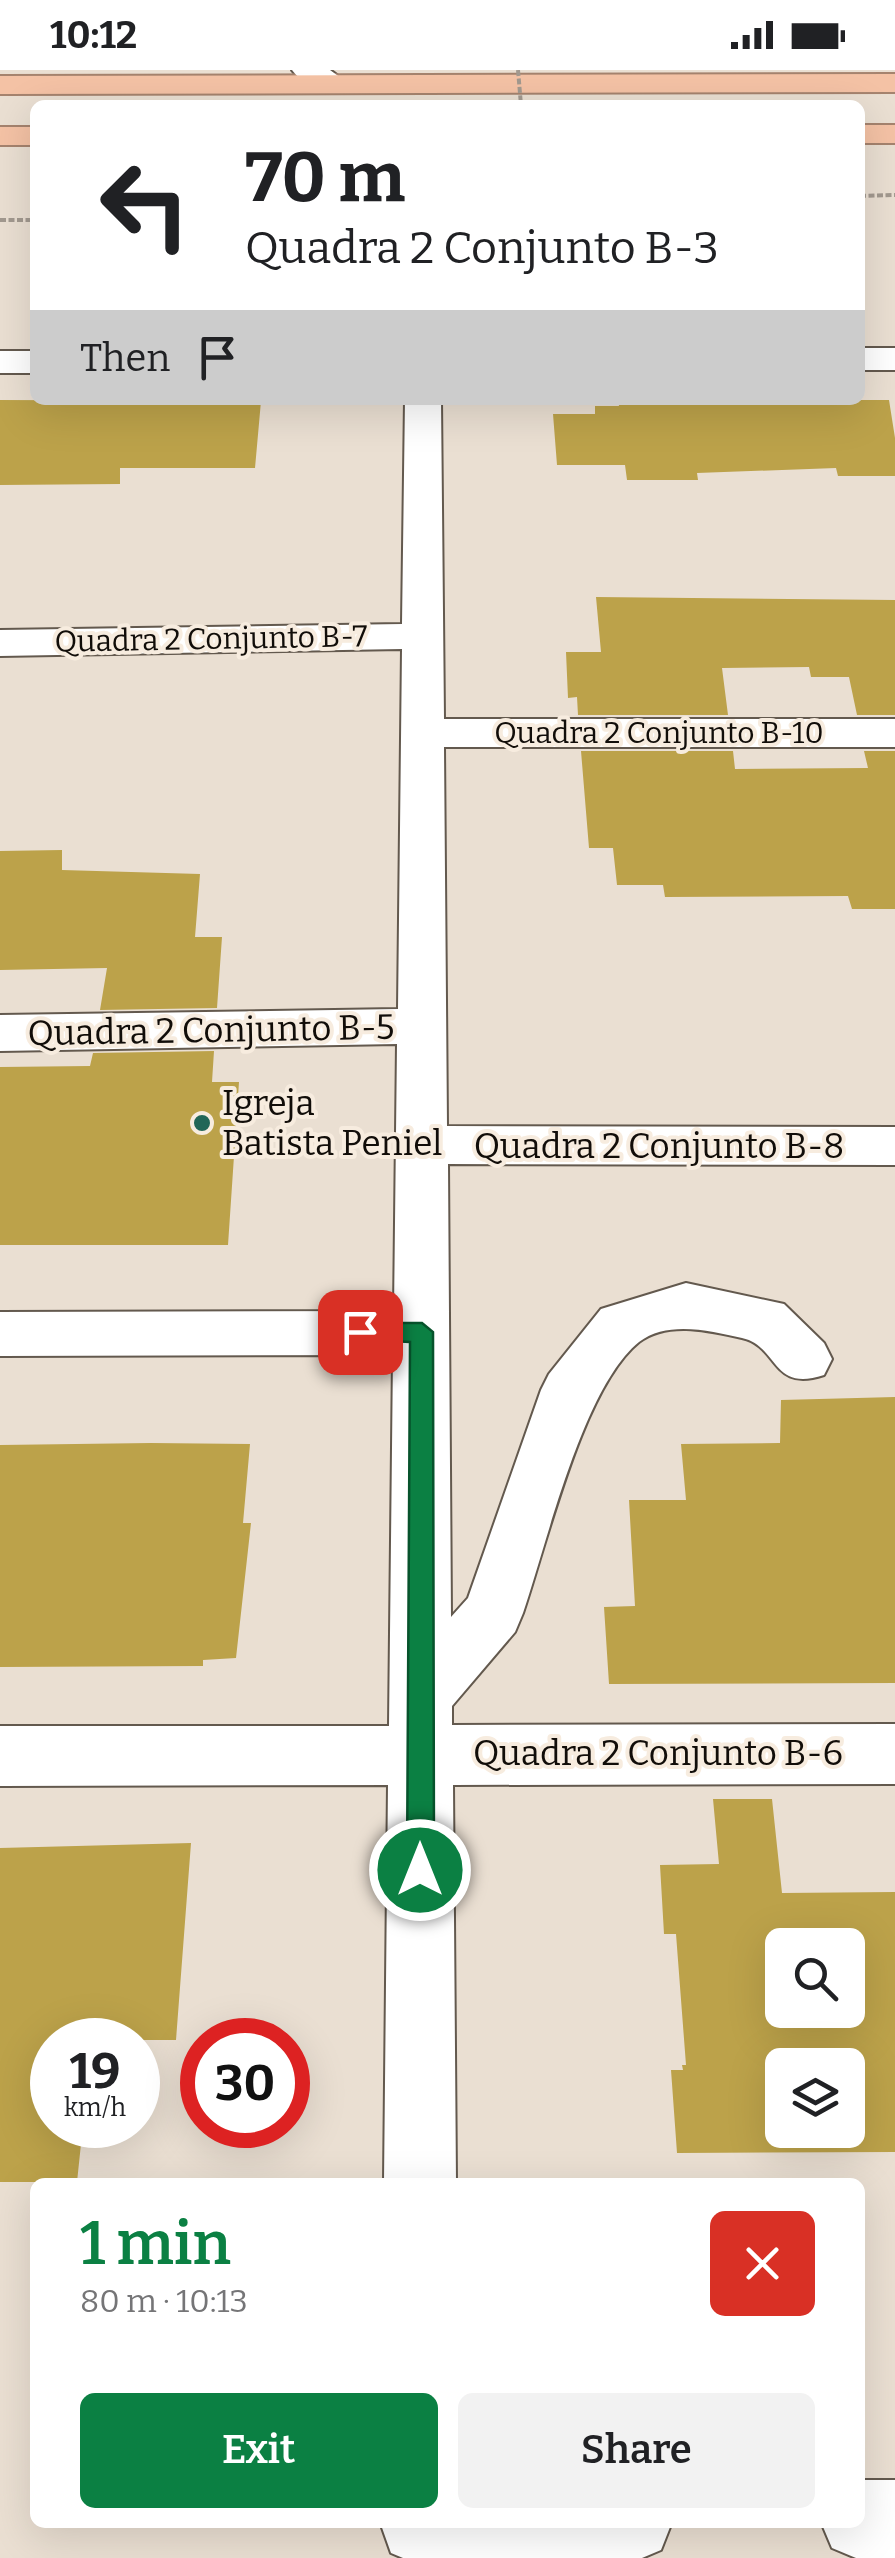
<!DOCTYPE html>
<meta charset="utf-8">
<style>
body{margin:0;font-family:Bitter,serif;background:#f2f2f2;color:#202124;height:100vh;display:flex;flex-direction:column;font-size:38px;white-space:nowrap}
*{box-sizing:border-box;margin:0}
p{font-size:32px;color:#757577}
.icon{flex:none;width:55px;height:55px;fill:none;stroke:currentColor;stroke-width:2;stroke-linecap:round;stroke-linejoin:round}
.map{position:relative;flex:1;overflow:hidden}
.drawer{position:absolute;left:30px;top:2108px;width:835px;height:350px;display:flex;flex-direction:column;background:#fff;border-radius:15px;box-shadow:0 10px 40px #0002}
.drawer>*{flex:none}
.top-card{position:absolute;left:30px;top:30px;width:835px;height:305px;border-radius:15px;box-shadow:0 10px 40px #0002;background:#fff;color:#202124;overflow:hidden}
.fabs{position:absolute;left:765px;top:1858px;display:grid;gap:20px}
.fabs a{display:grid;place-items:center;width:100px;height:100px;border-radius:15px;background:#fff;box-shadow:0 10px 40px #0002;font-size:50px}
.speed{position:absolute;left:30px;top:1948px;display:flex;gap:20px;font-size:50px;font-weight:700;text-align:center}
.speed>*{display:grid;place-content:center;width:130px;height:130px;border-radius:50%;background:#fff;box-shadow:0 10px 40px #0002;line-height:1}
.speed small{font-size:25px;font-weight:400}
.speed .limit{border:15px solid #d22;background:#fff;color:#111}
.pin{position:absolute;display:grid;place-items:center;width:85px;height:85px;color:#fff;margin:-42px;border-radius:20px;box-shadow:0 5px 15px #0006}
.me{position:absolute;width:110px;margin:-55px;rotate:0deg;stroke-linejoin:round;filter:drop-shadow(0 0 8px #0008)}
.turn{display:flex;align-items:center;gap:35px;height:210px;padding:0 50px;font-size:45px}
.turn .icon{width:130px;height:130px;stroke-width:2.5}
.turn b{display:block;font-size:70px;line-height:85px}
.then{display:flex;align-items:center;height:95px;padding:0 50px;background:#0003;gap:20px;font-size:38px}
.round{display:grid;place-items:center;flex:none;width:105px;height:105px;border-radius:15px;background:#f2f2f2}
.head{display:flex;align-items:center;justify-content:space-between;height:170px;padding:0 50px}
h1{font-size:60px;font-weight:600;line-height:75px;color:#0b8043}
.button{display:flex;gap:20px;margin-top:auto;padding:20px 50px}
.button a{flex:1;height:115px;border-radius:15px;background:#0b8043;color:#fff;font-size:40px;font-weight:600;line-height:115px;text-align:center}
.button a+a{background:#f2f2f2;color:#202124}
.status{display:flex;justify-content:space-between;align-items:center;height:70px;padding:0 50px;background:#fff;direction:ltr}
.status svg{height:28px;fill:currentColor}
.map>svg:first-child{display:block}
.building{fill:#bca24a;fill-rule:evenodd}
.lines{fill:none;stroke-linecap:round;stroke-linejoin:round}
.minor-casing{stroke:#63594e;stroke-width:4}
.highway-casing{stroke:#a5836e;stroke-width:4}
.path{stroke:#a2998f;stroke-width:4;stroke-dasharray:6 2.5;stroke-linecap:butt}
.minor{fill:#fff;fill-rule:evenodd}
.highway{fill:#f4c2a5;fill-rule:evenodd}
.path-bridge{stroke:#a2998f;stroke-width:4;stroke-dasharray:6 2.5;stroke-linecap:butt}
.route{fill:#0b8043;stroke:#07532c;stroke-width:2.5}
.poi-dot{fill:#216657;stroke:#f7ecdf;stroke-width:4}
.labels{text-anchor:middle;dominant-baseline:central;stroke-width:8;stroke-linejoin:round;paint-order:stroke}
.far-street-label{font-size:30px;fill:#110d09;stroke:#f7ecdf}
.street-label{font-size:35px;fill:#110d09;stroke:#f7ecdf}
.poi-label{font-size:35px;fill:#110d09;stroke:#f7ecdf;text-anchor:start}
</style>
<div class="status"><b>10:12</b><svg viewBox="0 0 49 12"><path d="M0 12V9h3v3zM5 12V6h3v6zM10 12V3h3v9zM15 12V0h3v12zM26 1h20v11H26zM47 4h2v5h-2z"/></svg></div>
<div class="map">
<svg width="895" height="2488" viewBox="0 0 895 2488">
<rect width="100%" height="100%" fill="#eadfd2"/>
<path class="building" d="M 0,330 L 261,331 L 255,398 L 120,398 L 120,414 L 0,415 Z
M 618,330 L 889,330 L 895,368 L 895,406 L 838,406 L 836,398 L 697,403 L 698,410 L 627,410 L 625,395 L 557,395 L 553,344 L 595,344 L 595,336 L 619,336 Z
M 596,527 L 895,530 L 895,645 L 857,645 L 849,607 L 811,607 L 809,597 L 722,598 L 728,645 L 578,645 L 577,627 L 568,628 L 566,582 L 601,582 Z
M 581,681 L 733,681 L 735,699 L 868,698 L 864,681 L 895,681 L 895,839 L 852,839 L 848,826 L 665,827 L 663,815 L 617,815 L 613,778 L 589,778 Z
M 62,780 L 62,800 L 200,804 L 195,867 L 222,867 L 217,938 L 100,940 L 107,898 L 0,900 L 0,781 Z
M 214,981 L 212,1012 L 239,1012 L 228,1175 L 0,1175 L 0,997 L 90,996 L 93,983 Z
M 895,1327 L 895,1613 L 609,1614 L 604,1537 L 635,1536 L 629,1430 L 686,1430 L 681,1374 L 780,1373 L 781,1330 Z
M 151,1373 L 250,1374 L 243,1453 L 251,1453 L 236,1588 L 203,1590 L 203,1596 L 0,1597 L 0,1375 Z
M 713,1729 L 772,1729 L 782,1823 L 895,1822 L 895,2082 L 677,2083 L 671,2000 L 683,2000 L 682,1995 L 686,1995 L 676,1864 L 664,1864 L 660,1795 L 719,1794 ZM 782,1875 L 848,1875 L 848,1940 L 782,1940 ZM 782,1995 L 848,1995 L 848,2060 L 782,2060 Z
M 191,1773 L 176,1970 L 52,1970 L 52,2055 L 83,2055 L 77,2112 L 0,2112 L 0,1778 Z"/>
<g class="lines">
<g class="minor-casing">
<path id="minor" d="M 292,0 L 330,0 L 349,14 L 345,20 C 327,25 303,15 292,0 Z
M 860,278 L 895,278 L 895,300 L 860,300 Z
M 0,281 L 35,281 L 35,303 L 0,303 Z
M 405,330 L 441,330 L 444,649 L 895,649 L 895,677 L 444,677 L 447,1056 L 895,1057 L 895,1095 L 448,1094 L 451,1547 L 468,1528 L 541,1320 L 549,1304 L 601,1239 L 686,1213 L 784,1234 L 824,1273 L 832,1289 L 824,1305 C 771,1323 779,1276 742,1268 C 710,1261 668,1250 639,1272 C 583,1317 547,1473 523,1543 L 515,1562 L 452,1636 L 452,1655 L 895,1654 L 895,1714 L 453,1715 L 456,2112 L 384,2112 L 388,1715 L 0,1716 L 0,1656 L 389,1656 L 393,1285 L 0,1286 L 0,1242 L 394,1241 L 397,974 L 0,981 L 0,945 L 398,939 L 402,579 L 0,586 L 0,560 L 402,554 Z
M 860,2410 L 895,2410 L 895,2488 L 856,2488 L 832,2478 L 821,2452 L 860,2452 Z
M 380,2452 L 672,2452 L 661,2480 L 642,2488 L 403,2488 L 391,2483 Z"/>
</g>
<g class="highway-casing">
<path id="highway" d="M 895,4 L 895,22 L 0,24 L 0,6 Z
M 860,55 L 895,55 L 895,73 L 860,73 Z
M 0,57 L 35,57 L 35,75 L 0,75 Z"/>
</g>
<path class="path" d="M 860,126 L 895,125
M 0,150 L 35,150"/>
<use href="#minor" class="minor"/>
<use href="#highway" class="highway"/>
<path class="path-bridge" d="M 518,0 L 521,35"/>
</g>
<path class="route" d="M 360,1253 L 422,1253 L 433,1262 L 434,1800 L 430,1810 L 420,1813 L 411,1810 L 407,1800 L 410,1272 L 352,1269 L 348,1262 L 352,1256 Z"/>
<circle class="poi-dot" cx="202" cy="1053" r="10"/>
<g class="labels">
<g class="far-street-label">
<text transform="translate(211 569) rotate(-1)">Quadra 2 Conjunto B-7</text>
<text x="659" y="663">Quadra 2 Conjunto B-10</text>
</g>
<g class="street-label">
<text transform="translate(211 960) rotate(-1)">Quadra 2 Conjunto B-5</text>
<text x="659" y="1076">Quadra 2 Conjunto B-8</text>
<text x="658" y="1683">Quadra 2 Conjunto B-6</text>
</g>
<g class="poi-label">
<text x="222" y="1033">Igreja<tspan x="222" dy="40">Batista Peniel</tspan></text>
</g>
</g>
</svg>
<div class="fabs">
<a><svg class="icon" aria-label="search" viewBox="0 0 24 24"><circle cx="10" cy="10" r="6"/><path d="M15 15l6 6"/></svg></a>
<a><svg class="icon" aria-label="layers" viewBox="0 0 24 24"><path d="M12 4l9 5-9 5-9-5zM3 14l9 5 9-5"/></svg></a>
</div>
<div class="speed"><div>19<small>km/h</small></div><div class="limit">30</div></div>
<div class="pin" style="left:360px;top:1262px;background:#d93025"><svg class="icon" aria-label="arrive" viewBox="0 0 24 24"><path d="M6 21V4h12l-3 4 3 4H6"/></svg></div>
<svg class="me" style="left:420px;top:1800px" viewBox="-20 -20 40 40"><circle r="17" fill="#0b8043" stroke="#fff" stroke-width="3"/><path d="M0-11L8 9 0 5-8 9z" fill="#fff"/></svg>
<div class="top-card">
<div class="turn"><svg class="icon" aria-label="left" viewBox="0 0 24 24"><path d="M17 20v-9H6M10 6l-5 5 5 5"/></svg><div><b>70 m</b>Quadra 2 Conjunto B-3</div></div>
<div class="then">Then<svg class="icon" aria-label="arrive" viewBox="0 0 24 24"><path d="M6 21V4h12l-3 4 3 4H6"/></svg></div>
</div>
<section class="drawer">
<div class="head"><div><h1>1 min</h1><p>80 m · 10:13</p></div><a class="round" style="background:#d93025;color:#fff"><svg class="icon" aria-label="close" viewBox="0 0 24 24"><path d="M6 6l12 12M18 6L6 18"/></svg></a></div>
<div class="button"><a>Exit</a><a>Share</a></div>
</section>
</div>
